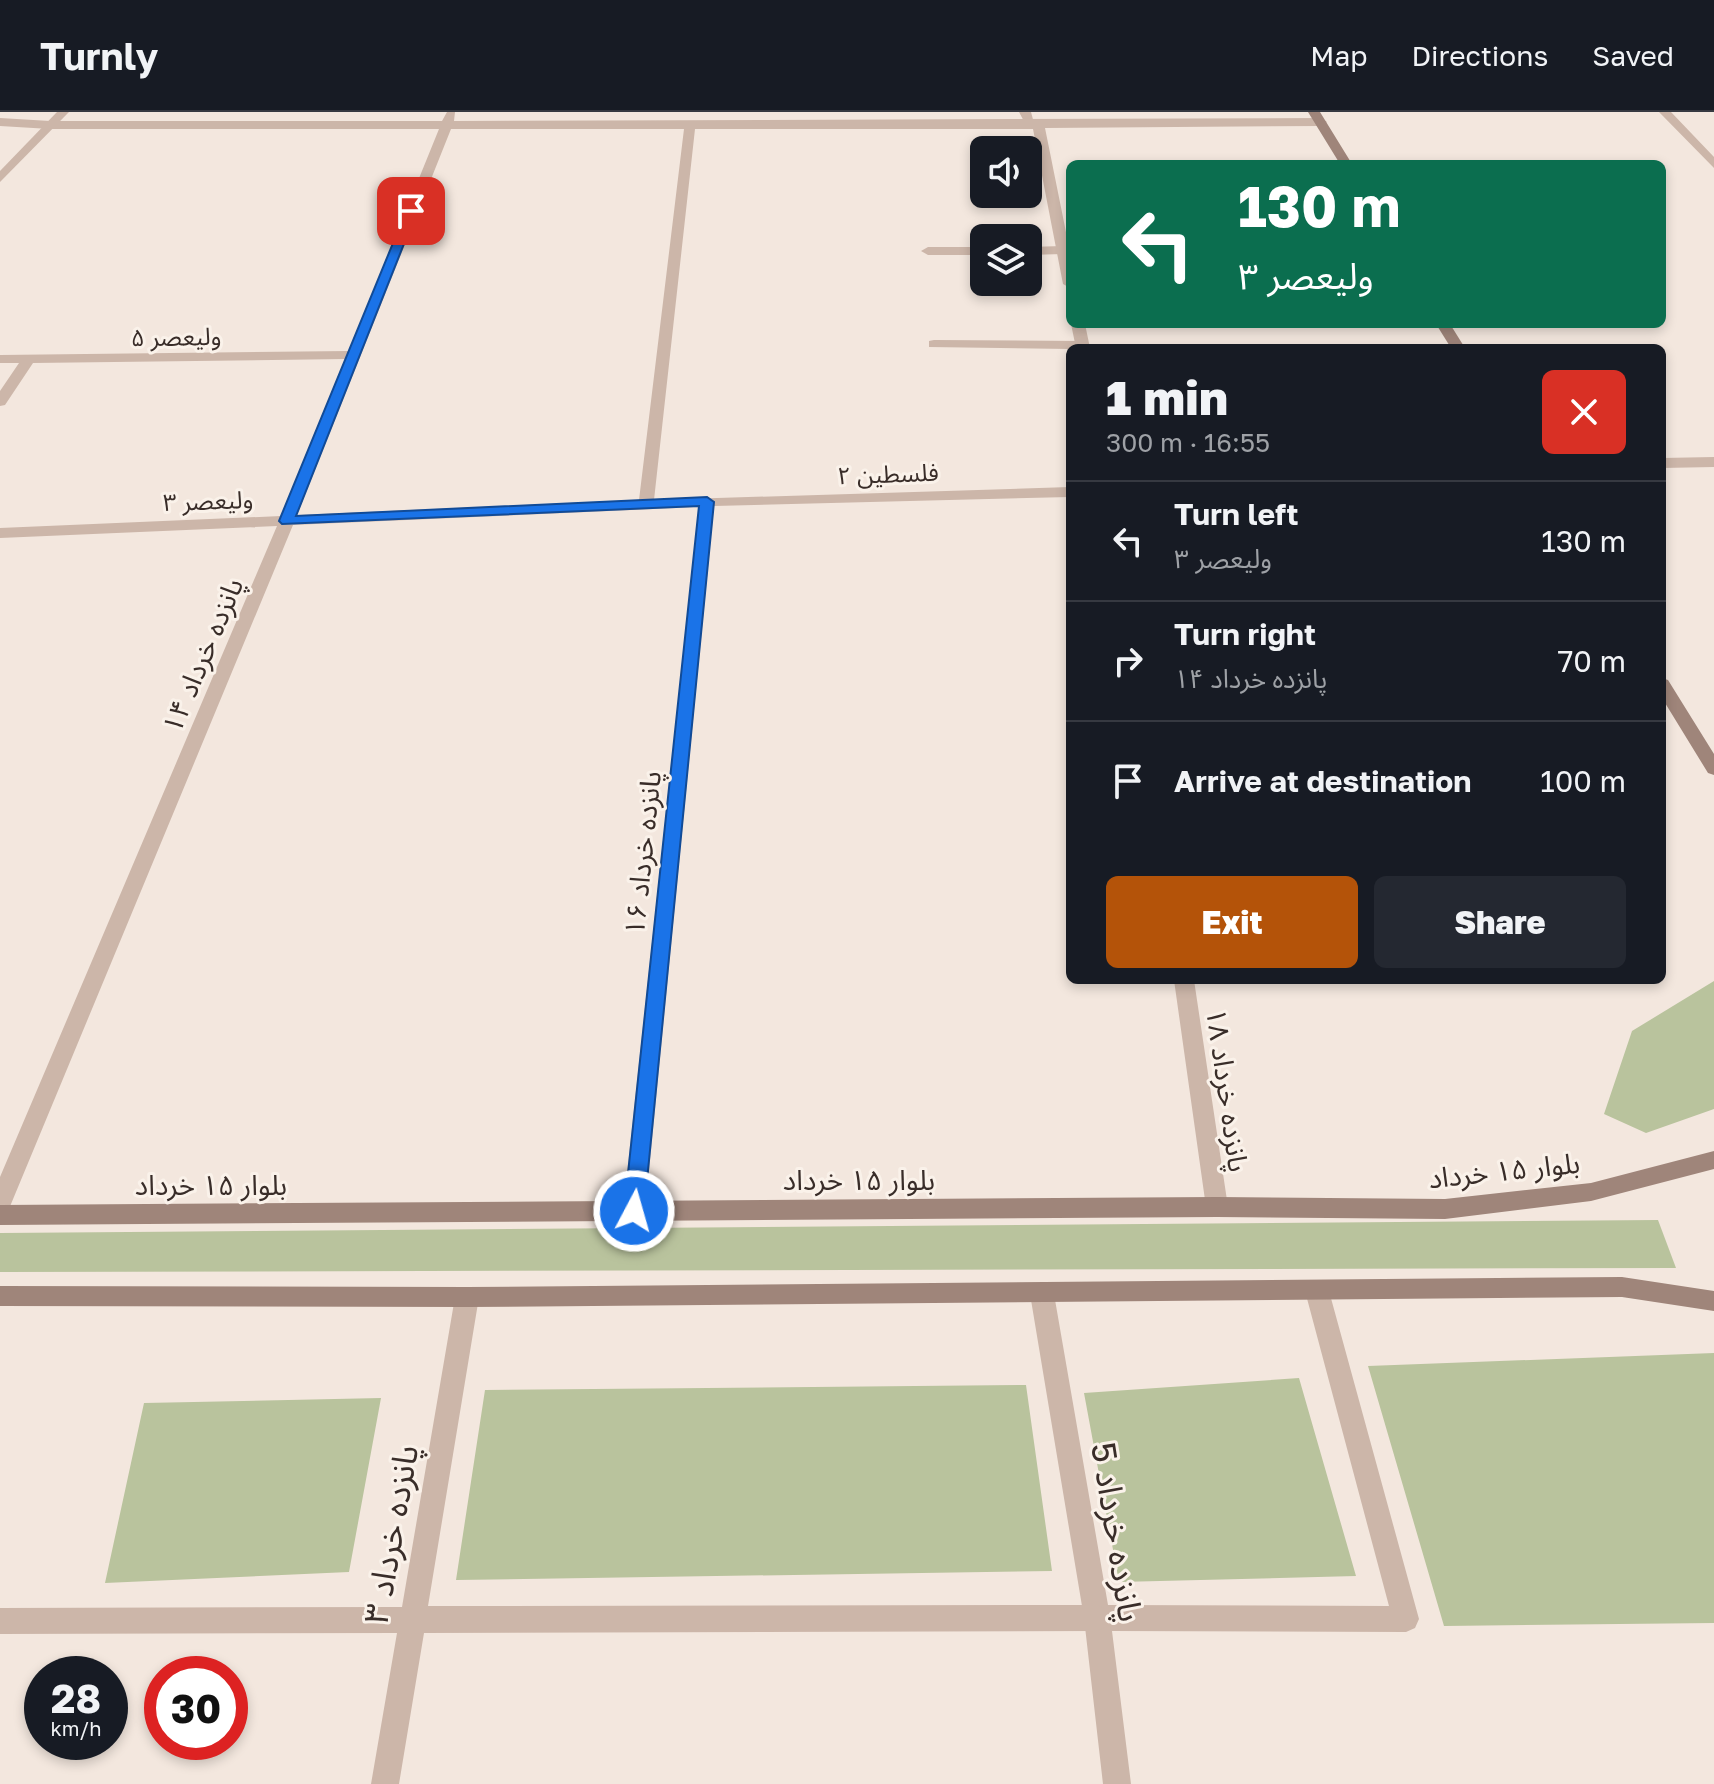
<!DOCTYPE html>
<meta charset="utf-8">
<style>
body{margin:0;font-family:"Golos Text","Noto Sans Arabic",sans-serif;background:#242831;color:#f1f3f6;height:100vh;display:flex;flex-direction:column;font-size:30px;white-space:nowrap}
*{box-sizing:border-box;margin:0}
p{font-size:26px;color:#9ea1a6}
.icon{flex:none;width:44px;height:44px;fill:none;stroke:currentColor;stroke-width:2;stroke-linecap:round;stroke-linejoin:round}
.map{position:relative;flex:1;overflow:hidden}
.side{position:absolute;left:1066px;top:232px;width:600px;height:640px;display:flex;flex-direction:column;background:#171b24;border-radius:12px;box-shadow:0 4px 12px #0003}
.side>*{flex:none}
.guide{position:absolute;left:1066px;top:48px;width:600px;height:168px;border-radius:12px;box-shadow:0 4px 12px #0003;background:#0b6e4f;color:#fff;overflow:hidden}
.tools{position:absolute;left:970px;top:24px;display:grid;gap:16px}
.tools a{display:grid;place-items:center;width:72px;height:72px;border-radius:12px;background:#171b24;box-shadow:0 4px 12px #0003;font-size:40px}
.speed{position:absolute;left:24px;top:1544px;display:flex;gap:16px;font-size:40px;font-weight:700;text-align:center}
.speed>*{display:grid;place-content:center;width:104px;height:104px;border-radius:50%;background:#171b24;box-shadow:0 4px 12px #0003;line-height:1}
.speed small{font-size:20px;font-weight:400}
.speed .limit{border:12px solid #d22;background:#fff;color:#111}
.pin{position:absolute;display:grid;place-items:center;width:68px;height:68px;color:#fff;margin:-34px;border-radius:16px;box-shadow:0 4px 12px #0006}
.me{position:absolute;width:88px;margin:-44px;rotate:6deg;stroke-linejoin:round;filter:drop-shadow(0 0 6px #0008)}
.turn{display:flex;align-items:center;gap:28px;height:168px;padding:0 40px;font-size:36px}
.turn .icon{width:104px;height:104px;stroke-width:2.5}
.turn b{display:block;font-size:56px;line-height:68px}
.round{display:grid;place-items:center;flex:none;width:84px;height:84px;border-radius:12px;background:#242831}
.summary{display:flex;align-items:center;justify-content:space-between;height:136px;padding:0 40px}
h1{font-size:48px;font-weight:800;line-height:60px}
.action{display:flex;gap:16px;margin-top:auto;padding:16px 40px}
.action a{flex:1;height:92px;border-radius:12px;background:#b45309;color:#fff;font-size:32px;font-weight:800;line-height:92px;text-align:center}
.action a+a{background:#242831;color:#f1f3f6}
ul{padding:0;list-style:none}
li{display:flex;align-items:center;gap:24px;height:120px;padding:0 40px;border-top:2px solid #363941}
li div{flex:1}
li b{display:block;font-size:30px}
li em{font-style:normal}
header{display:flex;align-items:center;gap:48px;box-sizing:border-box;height:112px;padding:0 40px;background:#171b24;border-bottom:2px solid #363941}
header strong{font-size:38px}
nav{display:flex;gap:44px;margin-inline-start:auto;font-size:28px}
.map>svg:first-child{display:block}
.green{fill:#b9c39d}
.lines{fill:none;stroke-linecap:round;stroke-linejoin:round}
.service{fill:#ccb6a9;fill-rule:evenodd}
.minor{fill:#ccb6a9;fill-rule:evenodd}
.tertiary{fill:#ccb6a9;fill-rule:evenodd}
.secondary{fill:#9f857a;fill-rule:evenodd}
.route{fill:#1a73e8;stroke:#114b97;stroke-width:2}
.labels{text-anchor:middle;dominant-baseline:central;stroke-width:6;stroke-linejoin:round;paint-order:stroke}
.far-street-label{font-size:24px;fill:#392d29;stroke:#faf2ea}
.street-label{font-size:28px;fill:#392d29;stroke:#faf2ea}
.near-street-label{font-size:34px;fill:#392d29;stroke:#faf2ea}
</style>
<header>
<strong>Turnly</strong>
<nav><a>Map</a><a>Directions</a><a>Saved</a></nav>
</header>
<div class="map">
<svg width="1714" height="1672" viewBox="0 0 1714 1672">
<rect width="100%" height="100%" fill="#f3e7de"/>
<path class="green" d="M 1714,869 L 1714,997 L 1646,1021 L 1604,1002 L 1632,919 Z
M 1658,1108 L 1676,1156 L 0,1160 L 0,1121 Z
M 1714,1241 L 1714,1511 L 1444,1514 L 1368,1254 Z
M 1299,1266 L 1356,1464 L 1119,1470 L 1084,1281 Z
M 1026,1273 L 1052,1459 L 456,1468 L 485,1278 Z
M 381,1286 L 349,1460 L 105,1471 L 144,1291 Z"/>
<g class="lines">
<path class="service" d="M 1019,0 L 1031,0 L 1035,15 L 1027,15 Z
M 0,6 L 50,9 L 56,13 L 50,17 L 0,14 Z
M 984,135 L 984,143 L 928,143 L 921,139 L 928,135 Z
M 1028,135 L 1063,134 L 1070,138 L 1063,142 L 1028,143 Z
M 934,228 L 1082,229 L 1089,233 L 1087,236 L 1070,237 L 929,235 L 929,229 Z
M 1317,1169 L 1325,1172 L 1329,1179 L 1419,1507 L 1415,1516 L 1406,1520 L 1112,1519 L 1131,1672 L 1103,1672 L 1084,1506 L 1030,1182 L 1034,1175 L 1042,1172 L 1050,1175 L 1054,1182 L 1108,1493 L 1389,1494 L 1305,1179 L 1309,1172 Z"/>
<path class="minor" d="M 447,0 L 455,0 L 454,9 L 1321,6 L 1327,10 L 1321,14 L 1045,16 L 1070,140 L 1070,176 L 1063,172 L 1033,17 L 695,17 L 654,388 L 1070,375 L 1070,385 L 714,394 L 645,1099 L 642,1106 L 634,1109 L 626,1106 L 623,1099 L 699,395 L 293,413 L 11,1092 L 8,1099 L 0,1102 L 0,1065 L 277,414 L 0,426 L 0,416 L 281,404 L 345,247 L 33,251 L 5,293 L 0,294 L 0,279 L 19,251 L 0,251 L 0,243 L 349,239 L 439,17 L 50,17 L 44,13 L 50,9 L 442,9 ZM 451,17 L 684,17 L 639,388 L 297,403 Z
M 1659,0 L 1671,0 L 1714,45 L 1714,56 Z
M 1071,212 L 1085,212 L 1090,236 L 1076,236 Z
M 1714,345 L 1714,355 L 1662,356 L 1662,346 Z
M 1174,868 L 1194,868 L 1228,1095 L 1225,1102 L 1217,1105 L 1209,1102 L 1206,1095 Z
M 467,1175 L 475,1178 L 479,1185 L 428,1494 L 1097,1493 L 1106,1497 L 1110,1506 L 1106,1515 L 1097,1519 L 424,1521 L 399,1672 L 371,1672 L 397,1521 L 0,1522 L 0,1496 L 402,1495 L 455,1185 L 459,1178 Z"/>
<path class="tertiary" d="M 57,0 L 69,0 L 0,70 L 0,59 Z"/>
<path class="secondary" d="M 1308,0 L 1320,0 L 1352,52 L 1340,52 Z
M 1436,212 L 1450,212 L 1465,236 L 1451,236 Z
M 1662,566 L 1668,568 L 1714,642 L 1714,663 L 1708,661 L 1662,586 Z
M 1714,1039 L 1714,1057 L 1591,1089 L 1445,1107 L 1217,1105 L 0,1113 L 0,1093 L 1217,1085 L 1445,1087 L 1591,1071 Z
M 1622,1165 L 1714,1179 L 1714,1199 L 1622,1185 L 467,1195 L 0,1194 L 0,1174 L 467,1175 Z"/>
</g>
<path class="route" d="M 407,97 L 417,99 L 296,404 L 707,385 L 714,390 L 644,1099 L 641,1105 L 634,1108 L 627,1105 L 624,1099 L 699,394 L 282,412 L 279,409 Z"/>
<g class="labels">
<g class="far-street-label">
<text transform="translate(176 224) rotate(-1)">ولیعصر ۵</text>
<text transform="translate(888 361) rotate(-2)">فلسطین ۲</text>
<text transform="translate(208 388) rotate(-2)">ولیعصر ۳</text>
</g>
<g class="street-label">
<text transform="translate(202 543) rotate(-67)">پانزده خرداد ۱۴</text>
<text transform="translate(642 741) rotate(-84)">پانزده خرداد ۱۶</text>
<text transform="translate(1228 978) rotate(82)">پانزده خرداد ۱۸</text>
<text transform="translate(1504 1058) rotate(-6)">بلوار ۱۵ خرداد</text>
<text x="859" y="1067">بلوار ۱۵ خرداد</text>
<text x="211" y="1072">بلوار ۱۵ خرداد</text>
</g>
<g class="near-street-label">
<text transform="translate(1118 1420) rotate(81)">پانزده خرداد 5</text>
<text transform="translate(390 1422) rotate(-80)">پانزده خرداد ۳</text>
</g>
</g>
</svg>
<div class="tools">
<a><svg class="icon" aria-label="sound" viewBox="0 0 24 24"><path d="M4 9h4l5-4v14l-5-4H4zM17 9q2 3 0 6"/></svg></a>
<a><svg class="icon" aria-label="layers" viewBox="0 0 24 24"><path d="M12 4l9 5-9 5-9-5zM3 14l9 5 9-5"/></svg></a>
</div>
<div class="speed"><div>28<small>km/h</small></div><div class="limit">30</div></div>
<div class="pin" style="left:411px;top:99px;background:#d93025"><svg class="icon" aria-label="arrive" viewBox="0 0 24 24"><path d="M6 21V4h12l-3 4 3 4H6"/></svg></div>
<svg class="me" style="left:634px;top:1099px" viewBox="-20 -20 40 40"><circle r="17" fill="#1a73e8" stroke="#fff" stroke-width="3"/><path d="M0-11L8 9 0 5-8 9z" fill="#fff"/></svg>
<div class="guide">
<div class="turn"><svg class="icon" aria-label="left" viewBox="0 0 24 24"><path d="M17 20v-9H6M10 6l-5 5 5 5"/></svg><div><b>130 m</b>ولیعصر ۳</div></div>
</div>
<section class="side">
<div class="summary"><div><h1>1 min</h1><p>300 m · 16:55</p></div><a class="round" style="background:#d93025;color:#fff"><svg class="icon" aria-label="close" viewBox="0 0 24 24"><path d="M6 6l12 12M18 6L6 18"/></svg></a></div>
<ul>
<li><svg class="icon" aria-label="left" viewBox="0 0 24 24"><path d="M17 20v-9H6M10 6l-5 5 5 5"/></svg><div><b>Turn left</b><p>ولیعصر ۳</p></div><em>130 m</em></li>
<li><svg class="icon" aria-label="right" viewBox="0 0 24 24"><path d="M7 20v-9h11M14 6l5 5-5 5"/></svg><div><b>Turn right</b><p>پانزده خرداد ۱۴</p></div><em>70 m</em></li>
<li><svg class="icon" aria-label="arrive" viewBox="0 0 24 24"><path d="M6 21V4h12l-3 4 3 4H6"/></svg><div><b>Arrive at destination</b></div><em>100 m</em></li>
</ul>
<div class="action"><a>Exit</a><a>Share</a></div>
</section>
</div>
